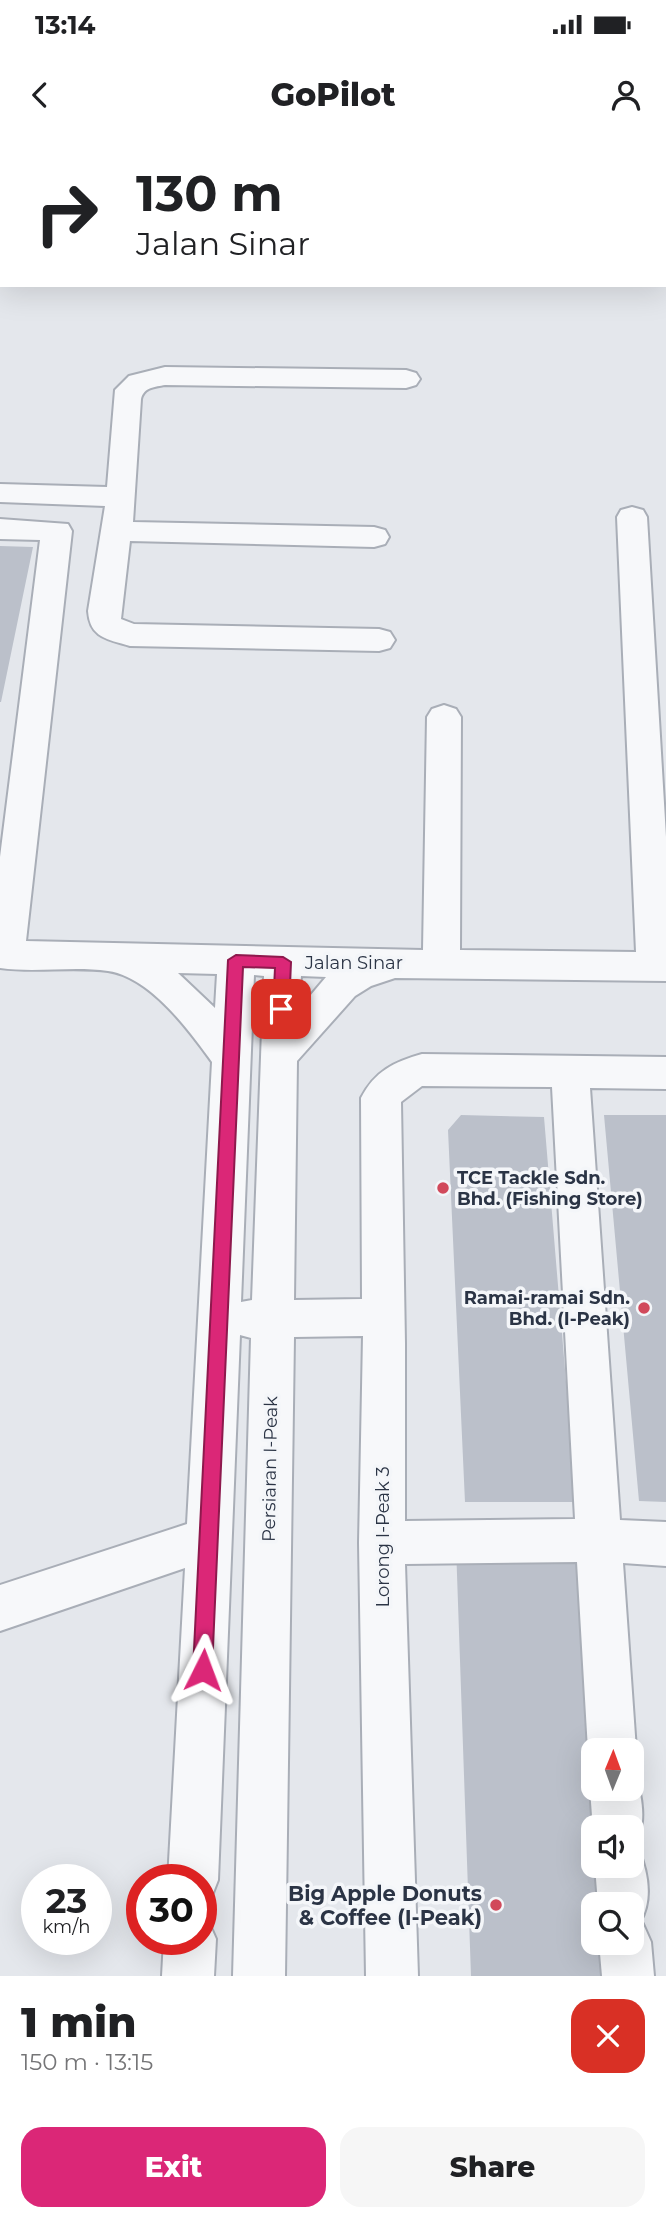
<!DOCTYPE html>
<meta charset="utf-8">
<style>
body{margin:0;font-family:Montserrat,sans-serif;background:#f6f6f6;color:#202124;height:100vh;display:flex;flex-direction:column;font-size:26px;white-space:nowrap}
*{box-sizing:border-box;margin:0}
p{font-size:23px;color:#757577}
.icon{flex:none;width:38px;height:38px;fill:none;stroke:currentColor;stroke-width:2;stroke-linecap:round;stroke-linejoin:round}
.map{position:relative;height:1836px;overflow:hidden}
.sheet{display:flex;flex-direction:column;background:#fff;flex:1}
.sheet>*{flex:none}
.guide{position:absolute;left:0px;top:0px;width:667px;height:147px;box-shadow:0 7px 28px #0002;background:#fff;color:#202124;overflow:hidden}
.needle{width:46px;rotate:1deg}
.tools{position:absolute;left:581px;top:1598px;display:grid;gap:14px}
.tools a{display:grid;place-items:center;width:63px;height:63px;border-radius:14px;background:#fff;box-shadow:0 7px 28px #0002;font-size:35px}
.speed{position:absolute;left:21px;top:1724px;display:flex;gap:14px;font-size:35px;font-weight:700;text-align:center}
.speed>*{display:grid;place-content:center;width:91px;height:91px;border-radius:50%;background:#fff;box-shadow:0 7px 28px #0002;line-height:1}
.speed small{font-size:18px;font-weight:400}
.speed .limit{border:10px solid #d22;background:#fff;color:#111}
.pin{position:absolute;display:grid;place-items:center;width:60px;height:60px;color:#fff;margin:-30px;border-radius:14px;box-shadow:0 4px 10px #0006}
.me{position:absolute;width:77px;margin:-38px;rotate:3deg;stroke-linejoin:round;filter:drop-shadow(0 0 5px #0008)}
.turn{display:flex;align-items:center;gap:24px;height:147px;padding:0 21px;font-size:32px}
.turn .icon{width:91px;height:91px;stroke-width:2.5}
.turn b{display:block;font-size:49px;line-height:60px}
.round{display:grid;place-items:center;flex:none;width:74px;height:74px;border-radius:21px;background:#f6f6f6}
.overview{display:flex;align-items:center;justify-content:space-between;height:119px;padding:0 21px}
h1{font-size:42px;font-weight:800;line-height:52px}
.button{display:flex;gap:14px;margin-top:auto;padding:14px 21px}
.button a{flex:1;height:80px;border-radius:21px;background:#db2777;color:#fff;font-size:28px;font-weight:800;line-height:80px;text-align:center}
.button a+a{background:#f6f6f6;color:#202124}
.status{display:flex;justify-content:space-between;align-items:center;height:49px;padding:0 35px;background:#fff;direction:ltr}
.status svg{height:19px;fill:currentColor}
header{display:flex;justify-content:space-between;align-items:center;height:91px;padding:0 21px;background:#fff;font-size:32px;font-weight:800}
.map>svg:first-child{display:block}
.building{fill:#bbc0ca}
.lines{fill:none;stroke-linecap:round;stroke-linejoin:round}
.minor-casing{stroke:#a9aeb7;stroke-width:4}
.minor{fill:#f7f8fa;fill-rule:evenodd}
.route{fill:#db2777;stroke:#8e194d;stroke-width:2}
.poi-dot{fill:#d1495b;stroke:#f4f6f9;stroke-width:2.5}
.labels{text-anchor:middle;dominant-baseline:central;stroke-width:7;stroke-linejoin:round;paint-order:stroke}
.street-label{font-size:18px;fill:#2b3445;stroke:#f4f6f9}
.poi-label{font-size:18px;font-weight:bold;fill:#2b3445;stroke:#f4f6f9;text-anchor:start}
.near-poi-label{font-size:21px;font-weight:bold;fill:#2b3445;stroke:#f4f6f9;text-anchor:end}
</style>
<div class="status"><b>13:14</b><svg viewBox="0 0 49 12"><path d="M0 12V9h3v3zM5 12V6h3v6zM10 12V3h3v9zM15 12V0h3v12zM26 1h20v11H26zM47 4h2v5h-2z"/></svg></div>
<header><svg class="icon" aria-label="back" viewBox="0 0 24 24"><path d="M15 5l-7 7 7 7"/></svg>GoPilot<svg class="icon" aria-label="person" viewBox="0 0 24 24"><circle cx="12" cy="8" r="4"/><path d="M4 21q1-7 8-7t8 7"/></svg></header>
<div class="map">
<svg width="666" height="1836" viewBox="0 0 666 1836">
<rect width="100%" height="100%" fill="#e4e7ec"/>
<path class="building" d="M 0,406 L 33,407 L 1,562 L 0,562 Z
M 461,975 L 544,977 L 576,1362 L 465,1362 L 448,990 Z
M 604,975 L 666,975 L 666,1362 L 639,1361 Z
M 456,1406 L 580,1406 L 596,1610 L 593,1610 L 593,1648 L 603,1687 L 593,1687 L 593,1726 L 606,1726 L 609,1764 L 593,1764 L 593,1802 L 612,1802 L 614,1836 L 471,1836 Z"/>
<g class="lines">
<g class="minor-casing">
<path id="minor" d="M 0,104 L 2,104 L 2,120 L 0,120 Z
M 165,227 L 406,230 L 416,233 L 420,239 L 416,245 L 406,248 L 165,245 C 155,247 144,247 141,259 L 133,382 L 374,387 L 385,390 L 389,397 L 385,404 L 374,407 L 130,401 L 121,479 L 134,484 L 379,489 L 390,492 L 395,500 L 390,508 L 379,511 L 130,506 C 107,499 90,498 88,471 L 105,366 L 0,362 L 0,344 L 107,347 L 115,250 L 129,236 Z
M 632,367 L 643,370 L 647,377 L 666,697 L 666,841 L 395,838 L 371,846 L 355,856 L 297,921 L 294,1160 L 362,1159 L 361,958 C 375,931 394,922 422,914 L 666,917 L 666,949 L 590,948 L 620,1380 L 666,1382 L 666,1426 L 623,1423 L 636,1610 L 632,1621 L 632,1610 L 593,1610 L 593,1624 L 588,1610 L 577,1422 L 405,1424 L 418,1836 L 366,1836 L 359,1403 L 363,1196 L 294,1197 L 285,1836 L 233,1836 L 251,1198 L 240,1195 L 218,1740 L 211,1758 L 201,1762 L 201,1740 L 168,1740 L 185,1428 L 0,1491 L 0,1445 L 187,1384 L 212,922 C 189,890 150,837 108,831 C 73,826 35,833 0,828 L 0,717 L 40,400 L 0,399 L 0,379 L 68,384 L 72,391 L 26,801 L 423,810 L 427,577 L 432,569 L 444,565 L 456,569 L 461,577 L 460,810 L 636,812 L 617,377 L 621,370 ZM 178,833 L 217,834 L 215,868 ZM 254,835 L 264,836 L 252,1160 L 241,1162 ZM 301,836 L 326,837 L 299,869 ZM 422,946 L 552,947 L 575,1379 L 405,1381 L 405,1203 L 401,962 Z
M 632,1630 C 642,1650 649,1689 632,1706 L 638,1708 C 648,1732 653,1760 640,1782 L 643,1784 L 651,1802 L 654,1836 L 602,1836 L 599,1802 L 632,1802 L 632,1764 L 598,1764 L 595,1726 L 632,1726 L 632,1687 L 593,1687 L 593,1690 L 590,1648 L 593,1641 L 593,1648 L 632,1648 Z
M 201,1778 L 208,1781 L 216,1799 L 214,1836 L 162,1836 L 164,1799 L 201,1799 Z"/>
</g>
<use href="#minor" class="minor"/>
</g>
<path class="route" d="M 236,815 L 283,817 L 291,822 L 289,869 L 281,875 L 273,869 L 275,828 L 243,827 L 212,1530 L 210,1536 L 203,1539 L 196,1536 L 193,1530 L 228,820 Z"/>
<g class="poi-dot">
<circle cx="443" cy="1048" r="7"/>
<circle cx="644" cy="1168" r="7"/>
<circle cx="496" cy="1765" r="7"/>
</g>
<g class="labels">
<g class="street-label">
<text x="354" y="823">Jalan Sinar</text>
<text transform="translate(270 1329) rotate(-89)">Persiaran I-Peak</text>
<text transform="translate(383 1397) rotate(-90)">Lorong I-Peak 3</text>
</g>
<g class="poi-label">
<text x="457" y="1038">TCE Tackle Sdn.<tspan x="457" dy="21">Bhd. (Fishing Store)</tspan></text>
<text x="630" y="1158" text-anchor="end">Ramai-ramai Sdn.<tspan x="630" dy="21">Bhd. (I-Peak)</tspan></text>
</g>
<g class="near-poi-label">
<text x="482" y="1753">Big Apple Donuts<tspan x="482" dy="24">&amp; Coffee (I-Peak)</tspan></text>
</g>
</g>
</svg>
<div class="tools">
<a><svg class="needle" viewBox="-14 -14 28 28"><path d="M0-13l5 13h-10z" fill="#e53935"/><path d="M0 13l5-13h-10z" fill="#757577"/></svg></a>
<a><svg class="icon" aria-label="sound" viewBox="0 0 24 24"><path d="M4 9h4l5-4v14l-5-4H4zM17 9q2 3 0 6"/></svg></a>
<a><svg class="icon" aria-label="search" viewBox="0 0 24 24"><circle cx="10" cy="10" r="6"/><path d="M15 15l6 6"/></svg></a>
</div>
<div class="speed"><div>23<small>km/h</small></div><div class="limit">30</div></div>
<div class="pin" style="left:281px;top:869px;background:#d93025"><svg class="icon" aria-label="arrive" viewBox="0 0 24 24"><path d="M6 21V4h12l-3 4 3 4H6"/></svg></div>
<svg class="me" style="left:203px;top:1530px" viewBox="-20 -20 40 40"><path d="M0-17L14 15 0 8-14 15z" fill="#db2777" stroke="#fff" stroke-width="4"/></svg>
<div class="guide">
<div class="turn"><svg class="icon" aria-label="right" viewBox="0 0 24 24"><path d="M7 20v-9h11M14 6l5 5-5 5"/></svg><div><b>130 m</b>Jalan Sinar</div></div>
</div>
</div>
<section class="sheet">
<div class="overview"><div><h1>1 min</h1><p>150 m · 13:15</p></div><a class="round" style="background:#d93025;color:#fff"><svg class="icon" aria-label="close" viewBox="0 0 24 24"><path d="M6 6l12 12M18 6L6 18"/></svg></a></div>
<div class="button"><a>Exit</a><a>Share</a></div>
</section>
